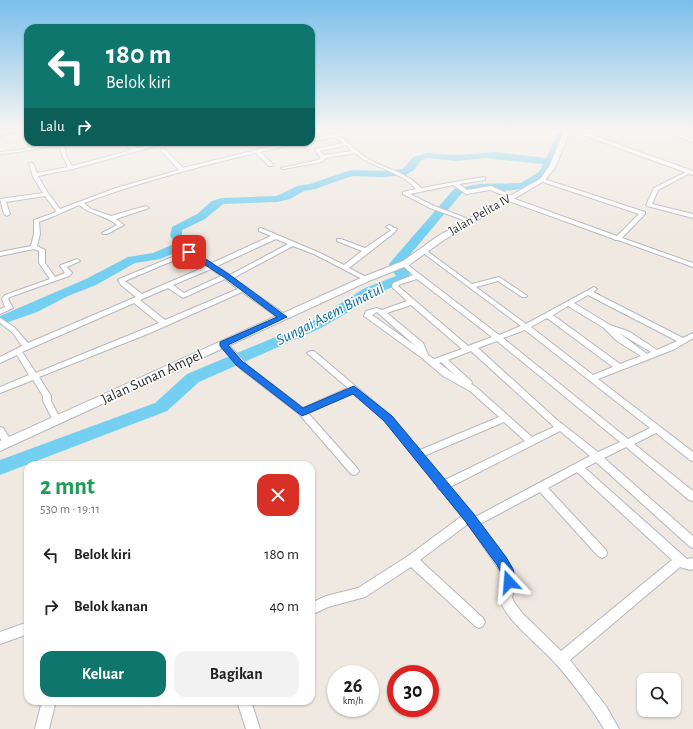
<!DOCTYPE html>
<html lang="id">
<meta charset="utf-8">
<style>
body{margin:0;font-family:"Alegreya Sans",sans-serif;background:#f2f2f2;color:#222;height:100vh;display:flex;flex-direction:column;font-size:15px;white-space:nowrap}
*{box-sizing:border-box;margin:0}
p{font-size:13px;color:#767676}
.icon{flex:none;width:22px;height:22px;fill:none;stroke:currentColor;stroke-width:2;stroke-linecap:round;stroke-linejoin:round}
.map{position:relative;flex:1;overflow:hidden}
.details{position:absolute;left:24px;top:461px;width:291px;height:244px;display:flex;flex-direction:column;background:#fff;border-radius:12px;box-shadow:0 1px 3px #0004}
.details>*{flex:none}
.guide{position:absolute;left:24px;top:24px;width:291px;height:122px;border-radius:12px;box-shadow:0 1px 3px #0004;background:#0f766e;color:#fff;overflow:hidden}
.fabs{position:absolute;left:637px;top:673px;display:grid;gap:8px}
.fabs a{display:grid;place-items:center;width:44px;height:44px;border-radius:8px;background:#fff;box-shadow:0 1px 3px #0004;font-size:20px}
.speed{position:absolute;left:327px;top:665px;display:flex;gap:8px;font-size:20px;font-weight:700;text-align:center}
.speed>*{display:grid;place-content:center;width:52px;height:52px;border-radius:50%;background:#fff;box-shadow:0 1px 3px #0004;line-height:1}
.speed small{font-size:10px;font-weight:400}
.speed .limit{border:6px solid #d22;background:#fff;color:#111}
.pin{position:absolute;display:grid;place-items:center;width:34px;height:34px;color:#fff;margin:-17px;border-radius:8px;box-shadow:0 2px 6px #0006}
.me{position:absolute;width:44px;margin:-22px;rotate:341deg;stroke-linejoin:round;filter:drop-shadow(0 0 3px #0008)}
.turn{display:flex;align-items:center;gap:14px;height:84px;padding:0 16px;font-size:18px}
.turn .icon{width:52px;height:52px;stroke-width:2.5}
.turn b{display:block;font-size:28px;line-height:34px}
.then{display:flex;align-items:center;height:38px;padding:0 16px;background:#0003;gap:8px;font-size:15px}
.round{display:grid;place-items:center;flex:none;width:42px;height:42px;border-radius:12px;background:#f2f2f2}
.head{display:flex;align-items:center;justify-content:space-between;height:68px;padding:0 16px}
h1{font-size:24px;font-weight:600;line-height:30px;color:#1e9e55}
.cta{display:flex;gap:8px;margin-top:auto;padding:8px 16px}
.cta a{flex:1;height:46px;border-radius:12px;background:#0f766e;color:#fff;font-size:16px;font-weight:600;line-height:46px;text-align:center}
.cta a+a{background:#f2f2f2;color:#222}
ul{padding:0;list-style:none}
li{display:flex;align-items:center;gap:12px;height:52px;padding:0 16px}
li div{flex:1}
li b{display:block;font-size:15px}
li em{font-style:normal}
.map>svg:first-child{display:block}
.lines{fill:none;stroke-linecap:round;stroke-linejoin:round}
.river{fill:#75cff0;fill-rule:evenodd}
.street-casing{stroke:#b4b7c1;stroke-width:2}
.secondary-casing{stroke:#b4b7c1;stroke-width:2}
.street{fill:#fff;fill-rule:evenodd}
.secondary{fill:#fff;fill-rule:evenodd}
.route{fill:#1a73e8;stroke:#114b97}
.labels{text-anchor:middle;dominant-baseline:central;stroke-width:3;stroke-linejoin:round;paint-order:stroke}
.far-street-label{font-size:13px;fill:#2e2e2e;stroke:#fff}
.street-label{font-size:15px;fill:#2e2e2e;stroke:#fff}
.water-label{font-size:16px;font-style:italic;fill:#0d6fa3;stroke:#fff}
</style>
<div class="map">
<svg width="693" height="729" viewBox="0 0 693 729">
<rect width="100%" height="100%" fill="#efe9e1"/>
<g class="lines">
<path class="river" d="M 5,131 L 22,131 L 0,138 L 0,132 Z
M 559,131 L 567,131 C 562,142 554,168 547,176 C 528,197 487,188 462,193 L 402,264 L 410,273 L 408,281 L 375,294 L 357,307 L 321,328 L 199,382 L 167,411 L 0,475 L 0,460 L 155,403 L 187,374 L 311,322 L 365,288 L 396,276 L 390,268 L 389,264 L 454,189 L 480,184 L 521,183 L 539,172 L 543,164 L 484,158 L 458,161 L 427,158 L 420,161 L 414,170 L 406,175 L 383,177 L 352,176 L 315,189 L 304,191 L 290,199 L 277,202 L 223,204 L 205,219 L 182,230 L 182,235 L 188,243 L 182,250 L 160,259 L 135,263 L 96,285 L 68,296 L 37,312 L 0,325 L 0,316 L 86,279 L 128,257 L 153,253 L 174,244 L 175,243 L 170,236 L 172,227 L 197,214 L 212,201 L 222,198 L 277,196 L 297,186 L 310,184 L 351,170 L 383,171 L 403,169 L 413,157 L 427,153 L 458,155 L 496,152 L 546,158 Z"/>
<g class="street-casing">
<path id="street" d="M 349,131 L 359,131 L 340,136 C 350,144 360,155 372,161 C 389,170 408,173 421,188 L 483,177 L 485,178 L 485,180 L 459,184 L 467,190 L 491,186 L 513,196 L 514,197 L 512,198 L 617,236 L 639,214 L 540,181 L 540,179 L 544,179 L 645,212 L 645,214 L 622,238 L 693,263 L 693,267 L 618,240 L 615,240 L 614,239 L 506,200 L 505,199 L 508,197 L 490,190 L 466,194 L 453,185 L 410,194 L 434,206 L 474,221 L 469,222 L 430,208 L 403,194 L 403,192 L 416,189 C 401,171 374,169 355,153 L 326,158 L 322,162 L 283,169 L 281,168 L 318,160 L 321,158 L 315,150 L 315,149 L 343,143 L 335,137 L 311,141 L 311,139 ZM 346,145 L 352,151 L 324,155 L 320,151 Z
M 617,131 L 624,131 L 597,140 L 593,139 Z
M 663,131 L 670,131 L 693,139 L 693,142 Z
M 59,142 L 63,142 L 67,157 L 72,166 L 132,150 L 123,142 L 128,142 L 137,148 L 163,142 L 170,142 L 73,169 L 38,176 L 48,193 L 60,209 L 116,188 L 179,170 L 161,151 L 161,149 L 165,149 L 183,168 L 256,150 L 294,142 L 302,142 L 260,152 L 273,164 L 273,166 L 269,166 L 256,153 C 197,167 139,182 84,203 L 91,209 L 111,216 L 146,206 L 149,208 L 116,219 L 124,225 L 107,234 L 103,234 L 102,233 L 117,225 C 106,215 90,215 79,205 C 65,211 53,217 39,222 L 40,234 L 37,246 L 45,250 L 45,263 L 55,277 L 65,273 L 60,266 L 61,265 L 77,259 L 80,261 L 67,267 L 72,273 L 69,276 L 10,297 L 8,299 L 13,308 L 0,314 L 0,309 L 5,307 L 2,299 L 5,295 L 50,279 L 39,263 L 39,251 L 34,249 L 0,256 L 0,252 L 31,246 L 34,234 L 34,220 L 54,213 L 56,211 L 45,196 L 6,202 L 10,214 L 7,216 L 4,214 L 0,199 L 43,193 L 33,177 L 29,163 L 33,163 L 37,173 L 68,167 L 63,157 L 59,145 L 19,152 L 0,154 L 0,152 L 19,150 Z
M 688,171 L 692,172 L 658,190 L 652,204 L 693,214 L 693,218 L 647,206 L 646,205 L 654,188 Z
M 389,225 L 397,229 L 394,233 L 349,268 L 368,278 L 368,280 L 364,280 L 316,255 L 293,246 L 233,278 L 286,315 L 287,317 L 286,319 L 280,319 L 242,292 L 150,333 L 39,377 L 51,396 L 51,401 L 61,420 L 60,422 L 54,422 L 43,401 L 43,396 L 33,380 L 0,393 L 0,387 L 29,375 L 17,355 L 0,363 L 0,357 L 22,346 L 13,333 L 0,323 L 0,318 L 14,327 L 28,343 L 136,297 L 121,285 L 118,280 L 119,279 L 187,251 L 191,251 L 212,263 L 271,236 L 259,231 L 259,229 L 261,228 L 320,253 L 344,265 L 362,251 L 337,241 L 337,239 L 341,239 L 365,248 L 390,231 L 391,230 L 386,227 ZM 276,239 L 288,244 L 230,275 L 217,266 ZM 189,254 L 207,266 L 142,294 L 125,281 ZM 211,269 L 221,276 L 184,293 L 173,285 ZM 225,279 L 238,289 L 165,320 L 140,300 L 168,288 L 183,298 ZM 134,303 L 159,323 L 36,373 L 22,352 Z
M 424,249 L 472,284 L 499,277 L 526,295 L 527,296 L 526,297 L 522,297 L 498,281 L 476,287 L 526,324 L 594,287 L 597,289 L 593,292 L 683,338 L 693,333 L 693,338 L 675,349 L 598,379 L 693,452 L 693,461 L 690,460 L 656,433 L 634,444 L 693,491 L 693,501 L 689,500 L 626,447 L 604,458 L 693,536 L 693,548 L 689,546 L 596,462 L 585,468 L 687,559 L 693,558 L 693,569 L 690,570 L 680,567 L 570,660 L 606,706 L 619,729 L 604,729 C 591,707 574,685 557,665 C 544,649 502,618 500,598 C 500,591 503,583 502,574 L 468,524 L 420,560 L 483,618 L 485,622 L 483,626 L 479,628 L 475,626 L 411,567 L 365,597 L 328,607 L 311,615 L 311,603 L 326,596 L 358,588 L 408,556 L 462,516 L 441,490 L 438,489 L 437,485 L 385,420 L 353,393 L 308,413 L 357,468 L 359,471 L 357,474 L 354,475 L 351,474 L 299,414 L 242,370 L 219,344 L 220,342 L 226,342 L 248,366 L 303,408 L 348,388 L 307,353 L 311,351 L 314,351 L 391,416 L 420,450 L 499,417 L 470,391 L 443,376 L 422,358 L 364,316 L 366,311 L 377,308 L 382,310 L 407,301 L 392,287 L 393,283 L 413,275 L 402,265 L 402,263 L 404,262 L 499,335 L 521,326 L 422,252 L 422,250 ZM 417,279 L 492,337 L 468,346 L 398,286 L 398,285 ZM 588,295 L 677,341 L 657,350 L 630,332 L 610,325 L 574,303 ZM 411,305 L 462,349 L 434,359 L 428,355 L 423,343 L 387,313 ZM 568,306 L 604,328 L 617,341 L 641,356 L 620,364 L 553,315 ZM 377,312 L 379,314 L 417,347 L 372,315 ZM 547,318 L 613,367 L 593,375 L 531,327 ZM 525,330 L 650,428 L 628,439 L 503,338 ZM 619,333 L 651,352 L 647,354 ZM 497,341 L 620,442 L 598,452 L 556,419 L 478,348 ZM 471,351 L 550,423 L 554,427 L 532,437 L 476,387 L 471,384 L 472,383 L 471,381 L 448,360 ZM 441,362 L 455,375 L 439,363 ZM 504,422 L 525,441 L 445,480 L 424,456 ZM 560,431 L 590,456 L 475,517 L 450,487 ZM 577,472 L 672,560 L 561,651 L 522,613 L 514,602 L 512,598 L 515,582 L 514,573 L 505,557 L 480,524 L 540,492 L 598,556 L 602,558 L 606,556 L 607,553 L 606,550 L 548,488 Z
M 0,427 L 3,428 L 13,443 L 11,445 L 8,446 L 5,445 L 0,438 Z
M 28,622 L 28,634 L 0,644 L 0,632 Z
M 42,701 L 56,701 L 49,729 L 35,729 Z
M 237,701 L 251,701 L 260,729 L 246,729 Z"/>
</g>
<g class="secondary-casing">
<path id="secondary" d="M 564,131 L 570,131 L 555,168 L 544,181 L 444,240 L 409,265 L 369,281 L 0,451 L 0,441 L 363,277 L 403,261 L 438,236 L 540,179 L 549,167 Z
M 572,131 L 581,131 L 693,171 L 693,175 Z"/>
</g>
<use href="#street" class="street"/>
<use href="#secondary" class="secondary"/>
</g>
<linearGradient id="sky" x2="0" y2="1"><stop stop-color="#7abfeb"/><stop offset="0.56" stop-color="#f8f5f2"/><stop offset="1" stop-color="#f8f5f2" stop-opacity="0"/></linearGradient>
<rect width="693" height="233" fill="url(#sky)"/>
<path class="route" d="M 187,250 L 192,250 L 230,275 L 287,317 L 228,345 L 242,361 L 303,408 L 354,386 L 392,416 L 473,513 L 506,557 L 513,569 L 516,582 L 514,587 L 509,588 L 505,587 L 502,574 L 497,565 L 465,521 L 384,421 L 353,394 L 302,416 L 236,365 L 220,346 L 220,342 L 277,317 L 225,278 L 187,253 Z"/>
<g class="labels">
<g class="far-street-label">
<text transform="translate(480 215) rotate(-30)">Jalan Pelita IV</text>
</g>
<g class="street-label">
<text transform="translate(152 377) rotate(-25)">Jalan Sunan Ampel</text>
</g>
<g class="water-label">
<text transform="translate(330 314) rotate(-27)">Sungai Asem Binatul</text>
</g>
</g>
</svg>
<div class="fabs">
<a><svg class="icon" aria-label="search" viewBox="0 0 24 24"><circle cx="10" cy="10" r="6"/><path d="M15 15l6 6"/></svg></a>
</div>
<div class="speed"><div>26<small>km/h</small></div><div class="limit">30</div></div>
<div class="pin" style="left:189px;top:252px;background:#d93025"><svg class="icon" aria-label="arrive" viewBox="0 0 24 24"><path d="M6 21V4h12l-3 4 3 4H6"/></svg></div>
<svg class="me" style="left:509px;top:582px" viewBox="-20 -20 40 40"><path d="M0-17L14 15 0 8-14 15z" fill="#1a73e8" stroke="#fff" stroke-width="4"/></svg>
<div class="guide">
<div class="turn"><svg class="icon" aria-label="left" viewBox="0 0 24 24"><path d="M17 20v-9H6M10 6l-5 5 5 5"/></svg><div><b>180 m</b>Belok kiri</div></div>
<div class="then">Lalu<svg class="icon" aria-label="right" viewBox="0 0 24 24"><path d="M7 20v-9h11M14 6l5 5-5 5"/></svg></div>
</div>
<section class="details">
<div class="head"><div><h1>2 mnt</h1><p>530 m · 19:11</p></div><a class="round" style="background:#d93025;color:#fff"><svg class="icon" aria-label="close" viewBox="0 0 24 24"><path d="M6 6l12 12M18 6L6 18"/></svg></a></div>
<ul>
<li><svg class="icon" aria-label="left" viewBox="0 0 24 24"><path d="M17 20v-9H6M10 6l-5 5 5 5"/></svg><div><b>Belok kiri</b></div><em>180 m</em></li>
<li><svg class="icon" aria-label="right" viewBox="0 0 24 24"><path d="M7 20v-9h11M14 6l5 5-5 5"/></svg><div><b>Belok kanan</b></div><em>40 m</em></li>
</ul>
<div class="cta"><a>Keluar</a><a>Bagikan</a></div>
</section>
</div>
